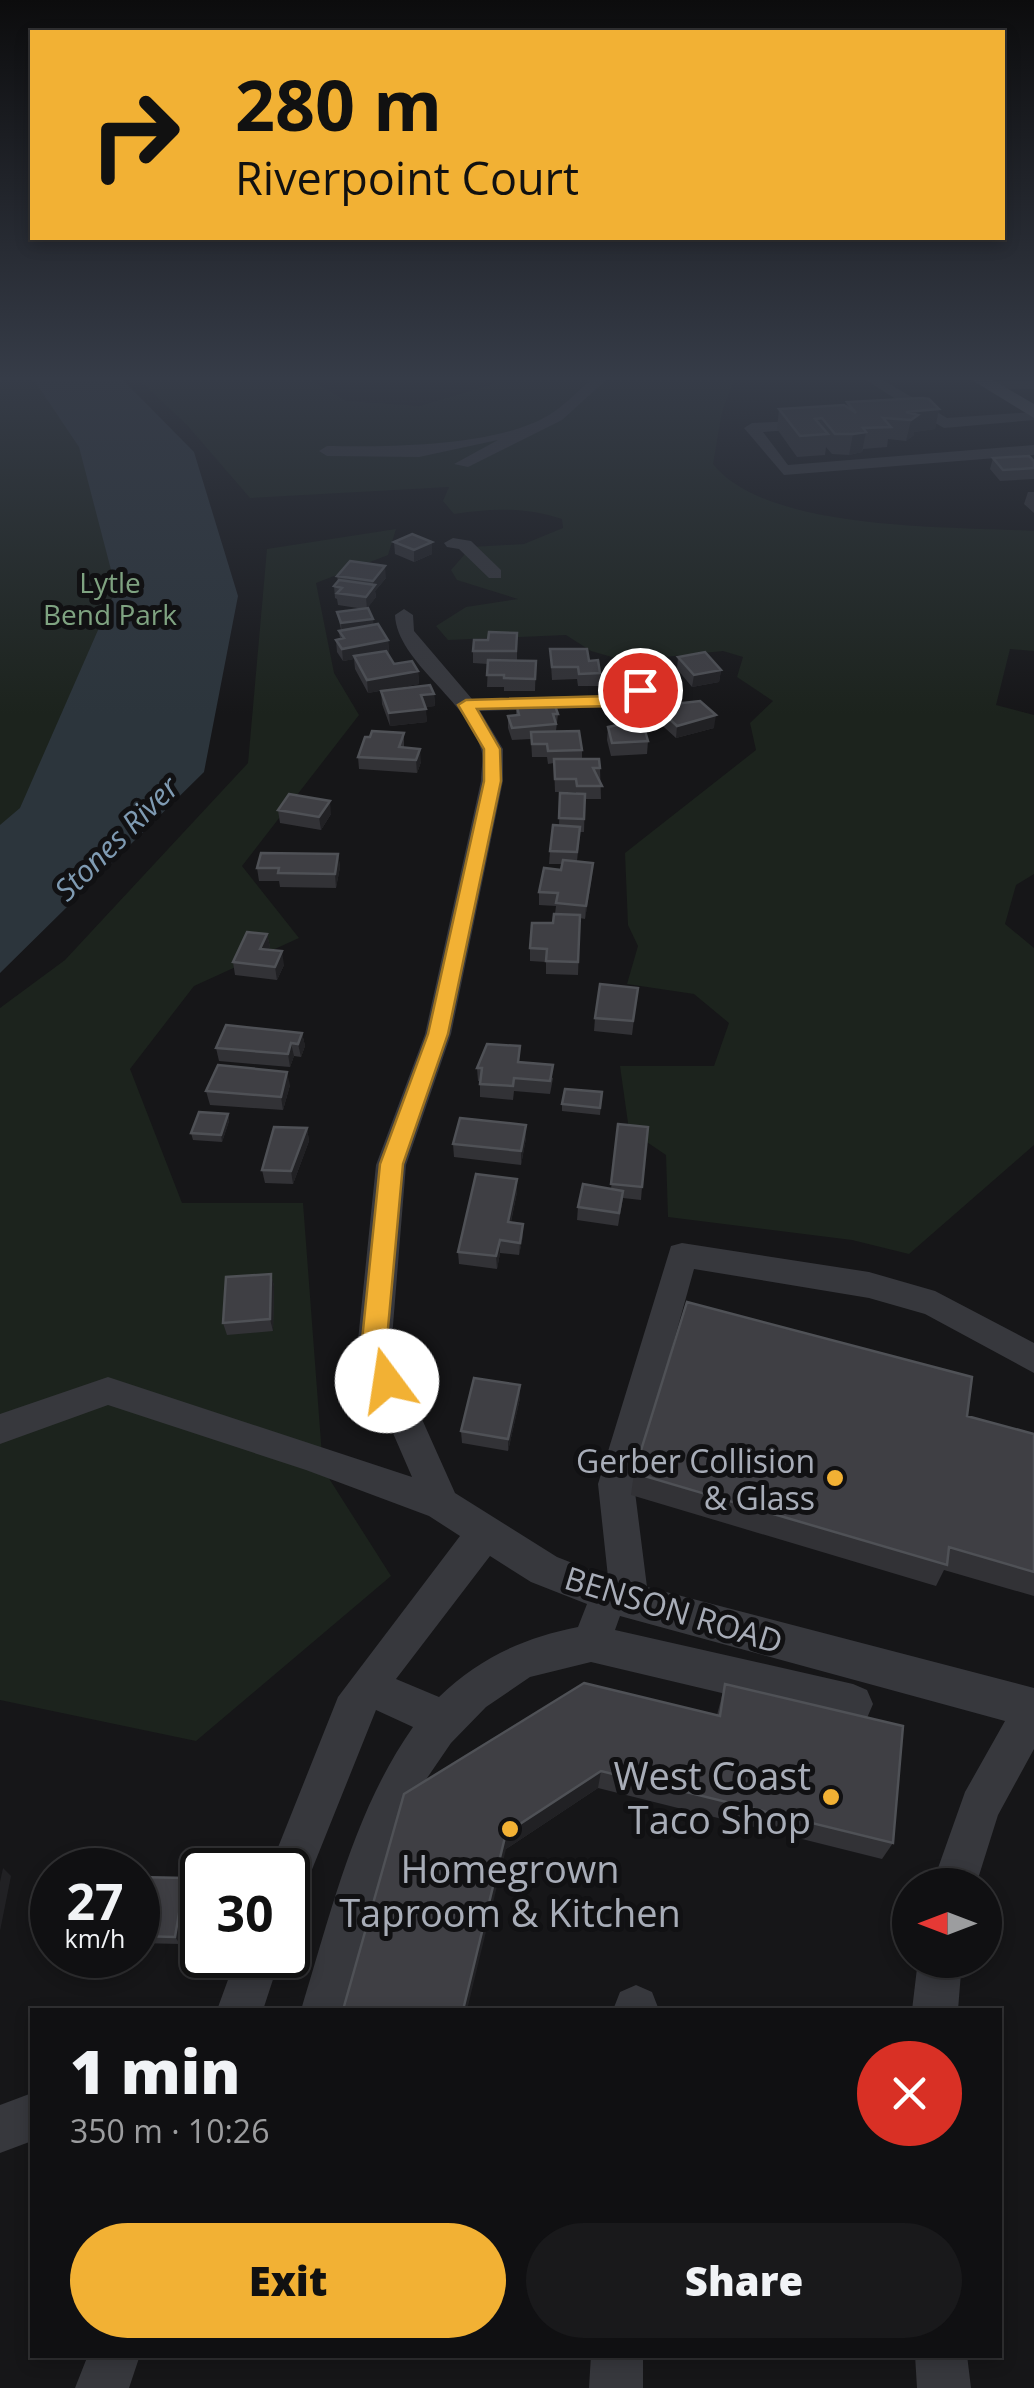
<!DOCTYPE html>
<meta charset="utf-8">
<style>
body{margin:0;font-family:"Open Sans",sans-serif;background:#19191b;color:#f1f3f6;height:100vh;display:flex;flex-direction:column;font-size:38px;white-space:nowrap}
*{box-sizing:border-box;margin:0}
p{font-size:32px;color:#9c9d9f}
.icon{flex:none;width:55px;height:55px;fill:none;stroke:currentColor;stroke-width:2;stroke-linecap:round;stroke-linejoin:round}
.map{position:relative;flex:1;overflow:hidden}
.sheet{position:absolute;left:30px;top:2008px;width:972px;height:350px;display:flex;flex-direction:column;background:#101012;border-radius:0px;box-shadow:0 5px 15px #0003,0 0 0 2px #303032}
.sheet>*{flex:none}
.top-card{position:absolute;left:30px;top:30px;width:975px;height:210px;border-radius:0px;box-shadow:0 5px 15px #0003,0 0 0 2px #303032;background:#f2b134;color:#111;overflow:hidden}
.needle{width:65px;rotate:270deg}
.buttons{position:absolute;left:892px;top:1868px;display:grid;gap:20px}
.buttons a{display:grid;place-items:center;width:110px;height:110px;border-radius:50%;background:#101012;box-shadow:0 5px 15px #0003,0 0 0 2px #303032;font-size:50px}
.speed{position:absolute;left:30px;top:1848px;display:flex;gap:20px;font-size:50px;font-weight:700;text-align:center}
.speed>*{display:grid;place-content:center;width:130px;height:130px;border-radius:50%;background:#101012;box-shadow:0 5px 15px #0003,0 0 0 2px #303032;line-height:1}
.speed small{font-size:25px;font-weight:400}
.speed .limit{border:5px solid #111;border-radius:15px;background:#fff;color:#111}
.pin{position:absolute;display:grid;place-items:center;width:85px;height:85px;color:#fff;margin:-42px;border:5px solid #fff;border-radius:50%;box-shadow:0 2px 10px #0007}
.me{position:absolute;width:110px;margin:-55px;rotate:346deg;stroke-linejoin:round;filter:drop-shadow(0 0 8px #0008)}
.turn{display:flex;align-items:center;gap:35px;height:210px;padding:0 40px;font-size:45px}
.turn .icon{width:130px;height:130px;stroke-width:2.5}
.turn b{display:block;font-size:70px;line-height:85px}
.round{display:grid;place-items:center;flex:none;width:105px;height:105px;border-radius:52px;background:#19191b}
.summary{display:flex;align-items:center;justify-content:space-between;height:170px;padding:0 40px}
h1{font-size:60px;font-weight:800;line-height:75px}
.button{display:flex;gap:20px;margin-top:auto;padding:20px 40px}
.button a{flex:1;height:115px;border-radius:60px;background:#f2b134;color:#111;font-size:40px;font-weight:800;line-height:115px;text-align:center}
.button a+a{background:#19191b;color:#f1f3f6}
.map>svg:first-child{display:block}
.green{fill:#1c231d}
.water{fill:#2c353c}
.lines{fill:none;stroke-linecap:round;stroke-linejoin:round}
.minor{fill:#37383d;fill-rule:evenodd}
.major{fill:#53555c;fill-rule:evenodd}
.wall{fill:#323236}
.shaded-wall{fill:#212124}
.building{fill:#3f3f44;stroke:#4f5156;stroke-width:2.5}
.route{fill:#f2b134;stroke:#9d7322;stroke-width:2.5}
.poi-dot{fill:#f2b134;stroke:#111113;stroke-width:4}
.labels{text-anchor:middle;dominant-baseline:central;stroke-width:10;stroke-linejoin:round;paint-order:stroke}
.far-park-label{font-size:28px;fill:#7fa381;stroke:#111113}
.far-water-label{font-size:30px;font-style:italic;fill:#7f9bb3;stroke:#111113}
.poi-label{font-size:32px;fill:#a8adb8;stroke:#111113;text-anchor:end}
.street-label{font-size:32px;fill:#a8adb8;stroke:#111113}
.near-poi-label{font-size:38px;fill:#a8adb8;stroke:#111113;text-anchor:end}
</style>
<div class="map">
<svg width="1034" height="2388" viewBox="0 0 1034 2388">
<rect width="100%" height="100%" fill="#161618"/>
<path class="green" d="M 0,380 L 117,380 L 182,456 L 0,952 Z
M 139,380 L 311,380 L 346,401 L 420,406 L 506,380 L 734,380 L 722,412 L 713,464 C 767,532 950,526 1034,531 L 1034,651 L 1010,649 L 996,705 L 1034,715 L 1034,874 L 1016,885 L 1005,924 L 1034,948 L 1034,1145 L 909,1254 L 852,1240 L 668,1217 L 666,1155 L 629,1130 L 620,1066 L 714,1066 L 729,1023 L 694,994 L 627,984 L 638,946 L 628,925 L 625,853 L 756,750 L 750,723 L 773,701 L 737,677 L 743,657 L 723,651 L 626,661 L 591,651 L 566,635 L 448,640 L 436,626 L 466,607 L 518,599 L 457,580 L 451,570 L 471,547 L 524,544 L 563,528 L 562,519 C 526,507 492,508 454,514 L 443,501 L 449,487 L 250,498 L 187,425 Z
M 396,529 L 388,555 L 316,583 L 334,673 L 359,715 L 242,866 L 299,938 L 194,986 L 130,1069 L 182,1203 L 303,1203 L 323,1469 L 391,1576 L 196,1741 L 0,1700 L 0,1008 L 65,960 L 248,763 L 267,549 Z"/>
<path class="water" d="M 34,380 L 123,380 L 194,452 L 238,596 L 204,772 L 0,973 L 0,825 L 20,808 L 116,589 L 79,447 Z"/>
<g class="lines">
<path class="minor" d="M 591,380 L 606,380 L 562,420 L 468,467 L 454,464 L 498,440 L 419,457 L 327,456 L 319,451 L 327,446 C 388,447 496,447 549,415 C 564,406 578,391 591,380 Z
M 866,380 L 883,380 L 947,418 L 1034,412 L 1034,420 L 944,428 L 930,420 L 901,422 L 894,418 L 896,415 L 916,412 Z
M 1034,381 L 1034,389 L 990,390 L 983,386 L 990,382 Z
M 820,420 L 823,423 L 815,428 L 763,432 L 788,465 L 1034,445 L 1034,455 L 784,475 L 744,428 L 752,423 Z
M 453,538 L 471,541 L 501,570 L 501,578 L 489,578 L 459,549 L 447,547 L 444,543 Z
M 404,609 L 413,615 L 414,631 L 472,699 L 612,695 L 628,690 L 630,679 L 644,679 L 648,693 L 614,707 L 480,711 L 503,749 L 503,781 L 451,1034 L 406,1165 L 391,1350 L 455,1493 L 557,1557 L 608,1577 L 598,1484 L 671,1246 L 682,1243 L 869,1272 L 935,1291 L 1034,1343 L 1034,1373 L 925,1314 L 869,1298 L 694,1269 L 634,1484 L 647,1587 L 1034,1688 L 1034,1749 L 998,1815 L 976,1885 L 932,1885 L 965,1792 L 1005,1721 L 620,1616 L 615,1630 L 853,1684 L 867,1690 L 873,1704 L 867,1718 L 853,1724 L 591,1662 L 530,1677 L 486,1707 L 451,1743 L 423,1784 L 389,1862 L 347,2010 L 301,2010 C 331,1913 354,1811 413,1727 L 376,1710 L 303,1892 L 288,1898 L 288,1870 L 269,1870 L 338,1697 L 460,1536 L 429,1516 L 306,1470 L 108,1405 L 0,1444 L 0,1414 L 108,1377 L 412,1477 L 357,1350 L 376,1165 L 425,1034 L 481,781 C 481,771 484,758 481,749 C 468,700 397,662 395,615 ZM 490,1556 L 531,1582 L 587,1604 L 578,1627 C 523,1638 479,1658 439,1697 L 396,1679 Z
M 237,1955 L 281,1955 L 263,2010 L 217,2010 Z
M 918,1960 L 962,1960 L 958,2010 L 912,2010 Z
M 636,1985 L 652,1992 L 659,2010 L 613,2010 L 620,1992 Z
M 32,2093 L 32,2141 L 0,2153 L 0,2105 Z
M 88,2355 L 140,2355 L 129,2388 L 75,2388 Z
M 591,2355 L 643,2355 L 643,2388 L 589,2388 Z
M 915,2355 L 967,2355 L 971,2388 L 917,2388 Z"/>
<path class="major" d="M 972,380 L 993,380 L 1034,404 L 1034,418 Z"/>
</g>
<path class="wall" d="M 847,402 L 939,409 L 935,429 L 914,432 L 914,435 L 906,441 L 888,439 L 887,447 L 863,449 L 862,452 L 849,455 L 832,454 L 826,447 L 825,455 L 797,457 L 777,429 L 779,409 L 846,406 Z
M 993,458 L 1034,461 L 1034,479 L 1000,481 L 990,469 Z
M 1028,492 L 1034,492 L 1034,513 L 1024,504 Z
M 394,542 L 432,554 L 414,562 L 395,554 Z
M 337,576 L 386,578 L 375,591 L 376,597 L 367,608 L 373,625 L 388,640 L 389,653 L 387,653 L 394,664 L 418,671 L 419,684 L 368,693 L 355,669 L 354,659 L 343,661 L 337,652 L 336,640 L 340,639 L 339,631 L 341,630 L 337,612 L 364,609 L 338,605 L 337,599 L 335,598 L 334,586 L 338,582 Z
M 517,633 L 517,661 L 536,661 L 535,691 L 504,691 L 504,687 L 487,687 L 488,664 L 473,663 L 473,651 L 488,640 Z
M 550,649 L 589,661 L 600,673 L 600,686 L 578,686 L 577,679 L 552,680 Z
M 678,657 L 721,670 L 719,682 L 692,687 L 677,669 Z
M 381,691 L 434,694 L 435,706 L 425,707 L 427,722 L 390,726 L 382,704 Z
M 516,703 L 558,714 L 556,731 L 582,750 L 582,759 L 600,768 L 601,799 L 585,799 L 584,832 L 580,832 L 577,861 L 592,876 L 585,919 L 580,918 L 578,975 L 546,974 L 546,962 L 530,961 L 530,948 L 553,923 L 555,914 L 556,906 L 539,905 L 539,892 L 561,870 L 562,864 L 549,864 L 550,851 L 559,826 L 560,793 L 576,794 L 576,792 L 555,792 L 554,763 L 548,764 L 547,757 L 532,757 L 531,739 L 512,740 L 508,728 L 508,716 L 516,715 Z
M 656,706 L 714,728 L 676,738 L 655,719 Z
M 608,727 L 648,741 L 647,754 L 611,756 L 607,740 Z
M 404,733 L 404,748 L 421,762 L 417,773 L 359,769 L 358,757 L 370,737 Z
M 278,810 L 331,814 L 321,830 L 280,823 Z
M 338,854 L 340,867 L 336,888 L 280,887 L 279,881 L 259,881 L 257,868 Z
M 267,934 L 270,947 L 268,950 L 284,965 L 277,980 L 235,975 L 233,962 Z
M 638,988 L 632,1035 L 594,1031 L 595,1018 Z
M 302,1033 L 305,1046 L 301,1057 L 294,1056 L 290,1067 L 219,1061 L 216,1048 Z
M 520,1062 L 553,1078 L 550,1094 L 514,1091 L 513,1100 L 480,1097 L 480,1081 L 478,1081 L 477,1068 Z
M 290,1085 L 283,1110 L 210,1105 L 206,1091 Z
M 602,1092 L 600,1115 L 562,1111 L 562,1104 Z
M 228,1114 L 229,1121 L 222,1142 L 193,1140 L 191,1133 Z
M 618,1124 L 642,1187 L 641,1200 L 623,1198 L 618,1226 L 577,1220 L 578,1207 L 611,1189 Z
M 526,1125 L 526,1138 L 521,1165 L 454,1157 L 453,1144 Z
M 307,1128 L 309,1141 L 293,1184 L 265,1183 L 262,1170 Z
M 517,1192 L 511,1222 L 523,1236 L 519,1255 L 500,1253 L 497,1269 L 459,1264 L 458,1252 Z
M 271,1274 L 274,1286 L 273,1331 L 227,1335 L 223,1323 Z
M 520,1385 L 520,1398 L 508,1451 L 462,1443 L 461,1431 Z
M 967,1416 L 1034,1434 L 1034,1596 L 944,1570 L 936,1586 L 631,1495 L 634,1473 Z
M 725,1684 L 893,1843 L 882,1859 L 598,1788 L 506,1849 L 404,1794 L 717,1715 Z
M 138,1877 L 190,1886 L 180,1944 L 138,1943 Z"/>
<path class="shaded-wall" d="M 939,409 L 935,429 L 914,432 L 914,435 L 906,441 L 911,420 L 906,412 Z
M 866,432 L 862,452 L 849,455 L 853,434 Z
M 432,542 L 432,554 L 414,562 L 414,550 Z
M 385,566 L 386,578 L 375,591 L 376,597 L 367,609 L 366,597 L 373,587 L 373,581 Z
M 373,619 L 374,632 L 342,636 L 341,623 Z
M 388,640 L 389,653 L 343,661 L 342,649 Z
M 721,670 L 719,682 L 692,687 L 694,675 Z
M 418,671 L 419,684 L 368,693 L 367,680 Z
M 434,694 L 435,706 L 421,708 L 421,695 Z
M 426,709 L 427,722 L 390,726 L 389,713 Z
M 716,715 L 714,728 L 676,738 L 677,726 Z
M 420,749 L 421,762 L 417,773 L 416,760 Z
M 330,801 L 331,814 L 321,830 L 319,817 Z
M 338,854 L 340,867 L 336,888 L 335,874 Z
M 593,863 L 592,876 L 585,919 L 586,906 Z
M 267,934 L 270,947 L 263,962 L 260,949 Z
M 282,951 L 284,965 L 277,980 L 275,967 Z
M 302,1033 L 305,1046 L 301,1057 L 298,1044 Z
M 291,1043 L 294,1056 L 290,1067 L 288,1054 Z
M 287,1072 L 290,1085 L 283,1110 L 281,1097 Z
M 228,1114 L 229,1121 L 222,1142 L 221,1135 Z
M 526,1125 L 526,1138 L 521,1165 L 521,1151 Z
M 307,1128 L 309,1141 L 293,1184 L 291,1171 Z
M 517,1179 L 517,1192 L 508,1235 L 508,1222 Z
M 523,1224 L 523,1236 L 519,1255 L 520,1243 Z
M 500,1240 L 500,1253 L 497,1269 L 496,1256 Z
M 271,1274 L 274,1286 L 273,1331 L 270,1319 Z
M 520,1385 L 520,1398 L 508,1451 L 508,1439 Z
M 601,1771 L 598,1788 L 506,1849 L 467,2010 L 463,2010 L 506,1833 Z
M 3,1868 L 11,1876 L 0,1931 L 0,1882 Z
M 185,1878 L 190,1886 L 180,1944 L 175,1937 Z"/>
<path class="building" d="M 922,398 L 929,399 L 939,409 L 906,412 L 918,415 L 911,420 L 883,418 L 891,427 L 863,428 L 866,432 L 853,434 L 835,434 L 822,418 L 815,419 L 828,434 L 800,436 L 779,409 L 844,405 L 856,413 L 847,402 Z
M 1029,456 L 1034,461 L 1034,468 L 1003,470 L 993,458 Z
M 412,534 L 432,542 L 414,550 L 394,542 Z
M 350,561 L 385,566 L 373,581 L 337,576 Z
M 339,580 L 375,585 L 366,597 L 337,593 L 342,588 L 334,586 Z
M 368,608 L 373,619 L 341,623 L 337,612 Z
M 378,624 L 388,640 L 342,649 L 336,640 L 344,638 L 339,631 Z
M 489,632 L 517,633 L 516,651 L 473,651 L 474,640 L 488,640 Z
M 550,649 L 587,649 L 589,661 L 598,660 L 600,673 L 579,674 L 578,667 L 552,667 Z
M 386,651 L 394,664 L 412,661 L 418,671 L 367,680 L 354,656 Z
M 705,652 L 721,670 L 694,675 L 678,657 Z
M 488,660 L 536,661 L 535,679 L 504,678 L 504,675 L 487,675 Z
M 430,685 L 434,694 L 421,695 L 426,709 L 389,713 L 381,691 Z
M 553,700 L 558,714 L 553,714 L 556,724 L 512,728 L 508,716 L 519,715 L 516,703 Z
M 700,701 L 716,715 L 677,726 L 656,706 Z
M 642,720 L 648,741 L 612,743 L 608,727 Z
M 372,731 L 404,733 L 399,747 L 420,749 L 416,760 L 358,757 L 365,737 L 370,737 Z
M 579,731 L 582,750 L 548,751 L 547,744 L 532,744 L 531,732 Z
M 554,759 L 599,759 L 600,768 L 593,768 L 602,786 L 577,786 L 576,779 L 555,779 Z
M 560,793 L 585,794 L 584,819 L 559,818 Z
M 289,794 L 330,801 L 319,817 L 278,810 Z
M 553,825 L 580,827 L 577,852 L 550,851 Z
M 261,853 L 338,854 L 335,874 L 278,873 L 279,868 L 257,868 Z
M 563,860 L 593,863 L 586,906 L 556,903 L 558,893 L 539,892 L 544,868 L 561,870 Z
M 554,914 L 580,915 L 578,962 L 546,961 L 547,949 L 530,948 L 532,923 L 553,923 Z
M 247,932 L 267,934 L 260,949 L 282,951 L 275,967 L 233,962 Z
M 600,984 L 638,988 L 633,1021 L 595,1018 Z
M 226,1025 L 302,1033 L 298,1044 L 291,1043 L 288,1054 L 216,1048 Z
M 487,1044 L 520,1046 L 518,1062 L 553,1065 L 550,1081 L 514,1078 L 513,1086 L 480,1084 L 482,1068 L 477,1068 Z
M 218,1065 L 287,1072 L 281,1097 L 206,1091 Z
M 565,1089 L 602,1092 L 600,1108 L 562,1104 Z
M 199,1112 L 228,1114 L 221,1135 L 191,1133 Z
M 460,1118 L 526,1125 L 521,1151 L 453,1144 Z
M 618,1124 L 648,1127 L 642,1187 L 611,1184 Z
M 274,1127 L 307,1128 L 291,1171 L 262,1170 Z
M 476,1174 L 517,1179 L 508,1222 L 523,1224 L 520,1243 L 500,1240 L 496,1256 L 458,1252 Z
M 583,1184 L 623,1191 L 619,1213 L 578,1207 Z
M 271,1274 L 270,1319 L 223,1323 L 226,1277 Z
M 687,1302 L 972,1377 L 967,1416 L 1034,1434 L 1034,1572 L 949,1547 L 947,1565 L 634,1473 Z
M 474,1378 L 520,1385 L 508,1439 L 461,1431 Z
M 584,1683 L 720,1716 L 725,1684 L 903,1726 L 893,1843 L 601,1771 L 506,1833 L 463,2010 L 343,2010 L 404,1794 Z
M 138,1877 L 185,1878 L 175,1937 L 138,1936 Z"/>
<linearGradient id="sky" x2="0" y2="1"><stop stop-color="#0c0c0d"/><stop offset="0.53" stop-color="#363c48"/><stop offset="1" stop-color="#363c48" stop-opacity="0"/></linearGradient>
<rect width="1034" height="714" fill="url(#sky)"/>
<path class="route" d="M 640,685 L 645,686 L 645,693 L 614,706 L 477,709 L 500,749 L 501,781 L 448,1034 L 403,1164 L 386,1350 L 400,1381 L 387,1392 L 378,1389 L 361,1350 L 380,1164 L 428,1034 L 484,781 L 484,749 L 458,705 L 466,700 L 612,696 Z"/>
<g class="poi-dot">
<circle cx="835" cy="1478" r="10"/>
<circle cx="831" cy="1797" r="10"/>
<circle cx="510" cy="1829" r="10"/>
</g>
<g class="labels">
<g class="far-park-label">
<text x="110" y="582">Lytle<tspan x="110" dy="32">Bend Park</tspan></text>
</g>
<g class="far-water-label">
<text transform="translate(116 838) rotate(-45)">Stones River</text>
</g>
<g class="poi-label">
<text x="815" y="1460">Gerber Collision<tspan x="815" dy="37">&amp; Glass</tspan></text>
</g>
<g class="street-label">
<text transform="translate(674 1609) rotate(17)">BENSON ROAD</text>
</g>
<g class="near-poi-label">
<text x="811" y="1775">West Coast<tspan x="811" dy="44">Taco Shop</tspan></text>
<text x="510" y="1868" text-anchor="middle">Homegrown<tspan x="510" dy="44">Taproom &amp; Kitchen</tspan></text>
</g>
</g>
</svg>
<div class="buttons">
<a><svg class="needle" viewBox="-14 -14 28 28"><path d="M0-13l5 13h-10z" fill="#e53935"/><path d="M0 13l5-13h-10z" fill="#9c9d9f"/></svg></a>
</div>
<div class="speed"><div>27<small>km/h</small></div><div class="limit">30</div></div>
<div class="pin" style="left:640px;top:690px;background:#d93025"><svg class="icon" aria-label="arrive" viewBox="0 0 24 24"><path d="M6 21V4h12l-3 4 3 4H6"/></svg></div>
<svg class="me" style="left:387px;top:1381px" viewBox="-20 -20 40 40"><circle r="19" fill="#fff"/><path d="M0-13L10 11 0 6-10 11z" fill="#f2b134"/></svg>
<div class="top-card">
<div class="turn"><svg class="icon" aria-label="right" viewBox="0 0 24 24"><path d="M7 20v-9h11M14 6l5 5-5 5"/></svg><div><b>280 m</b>Riverpoint Court</div></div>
</div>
<section class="sheet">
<div class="summary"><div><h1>1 min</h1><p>350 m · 10:26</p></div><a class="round" style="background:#d93025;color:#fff"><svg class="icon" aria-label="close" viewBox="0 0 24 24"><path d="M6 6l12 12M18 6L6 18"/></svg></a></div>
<div class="button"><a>Exit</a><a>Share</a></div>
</section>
</div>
